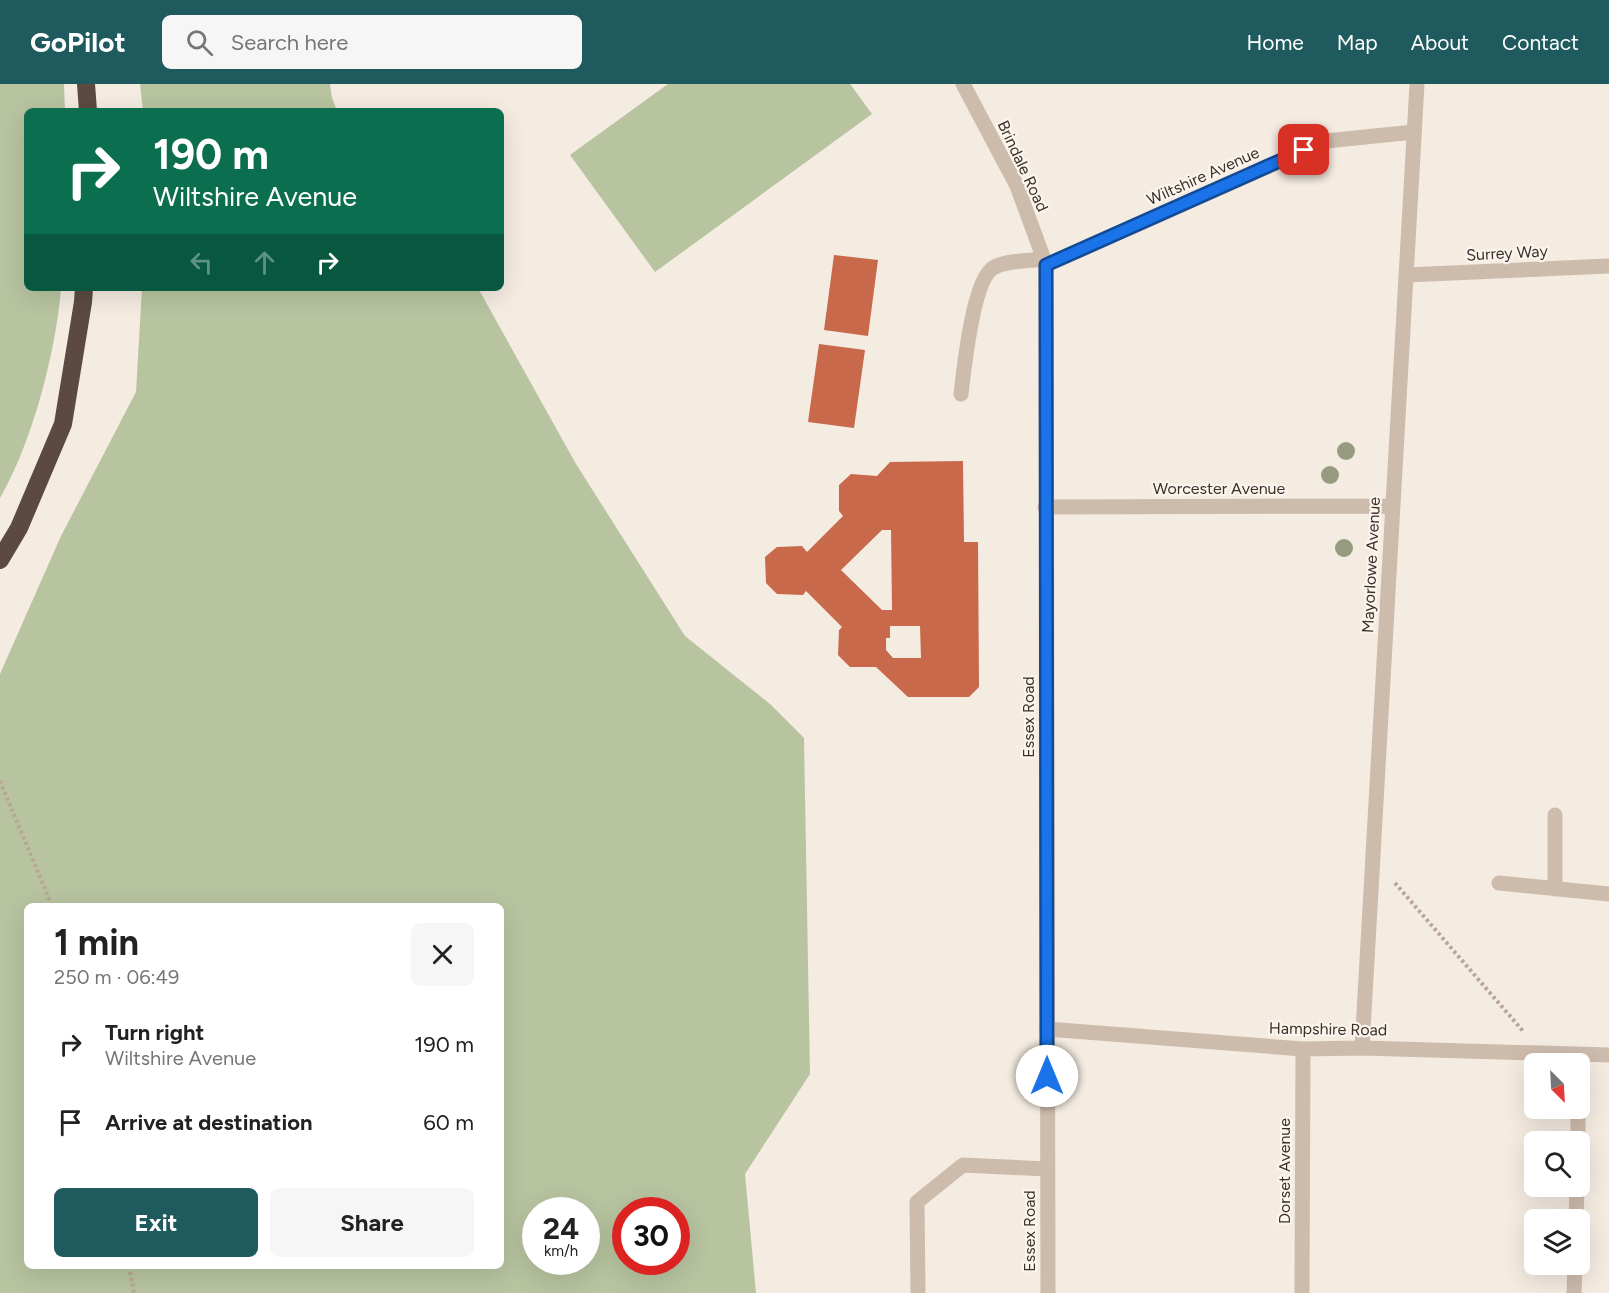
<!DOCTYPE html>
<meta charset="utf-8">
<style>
body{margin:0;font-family:Figtree,sans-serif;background:#f6f6f6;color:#222;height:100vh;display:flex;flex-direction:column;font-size:22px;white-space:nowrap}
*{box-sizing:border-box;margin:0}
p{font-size:20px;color:#767676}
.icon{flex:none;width:33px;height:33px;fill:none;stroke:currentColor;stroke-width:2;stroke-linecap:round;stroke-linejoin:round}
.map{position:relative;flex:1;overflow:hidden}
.panel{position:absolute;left:24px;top:819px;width:480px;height:366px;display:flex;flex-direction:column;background:#fff;border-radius:9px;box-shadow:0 6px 24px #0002}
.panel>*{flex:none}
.hud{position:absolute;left:24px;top:24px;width:480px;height:183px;border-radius:9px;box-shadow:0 6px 24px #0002;background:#0b6e4f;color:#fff;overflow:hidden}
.needle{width:39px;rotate:156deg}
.buttons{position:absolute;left:1524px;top:969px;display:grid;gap:12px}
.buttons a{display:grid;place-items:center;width:66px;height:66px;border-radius:9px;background:#fff;box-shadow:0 6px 24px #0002;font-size:30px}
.speed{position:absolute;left:522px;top:1113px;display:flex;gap:12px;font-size:30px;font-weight:700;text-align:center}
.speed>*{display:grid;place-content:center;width:78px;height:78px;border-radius:50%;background:#fff;box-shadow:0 6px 24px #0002;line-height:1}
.speed small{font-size:15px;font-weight:400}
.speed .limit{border:9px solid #d22;background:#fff;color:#111}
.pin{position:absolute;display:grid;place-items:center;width:51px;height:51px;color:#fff;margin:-26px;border-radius:12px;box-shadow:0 3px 9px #0006}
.me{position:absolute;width:66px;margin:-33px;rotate:0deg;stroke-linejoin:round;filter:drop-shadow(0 0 4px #0008)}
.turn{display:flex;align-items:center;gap:21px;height:126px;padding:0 30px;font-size:27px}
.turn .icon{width:78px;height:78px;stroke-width:2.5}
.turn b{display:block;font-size:42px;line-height:51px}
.lanes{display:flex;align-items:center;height:57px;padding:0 30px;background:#0003;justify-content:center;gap:30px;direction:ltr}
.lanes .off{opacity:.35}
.round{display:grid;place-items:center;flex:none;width:63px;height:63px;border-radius:9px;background:#f6f6f6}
.headline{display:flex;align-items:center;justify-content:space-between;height:102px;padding:0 30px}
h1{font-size:36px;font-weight:700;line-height:45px}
.primary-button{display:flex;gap:12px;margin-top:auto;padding:12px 30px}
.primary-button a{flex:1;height:69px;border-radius:9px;background:#1f5a5e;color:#fff;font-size:24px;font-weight:700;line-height:69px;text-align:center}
.primary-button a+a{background:#f6f6f6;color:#222}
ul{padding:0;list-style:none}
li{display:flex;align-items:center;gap:18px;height:78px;padding:0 30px}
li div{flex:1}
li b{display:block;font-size:22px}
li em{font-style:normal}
header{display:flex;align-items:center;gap:36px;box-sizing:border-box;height:84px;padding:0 30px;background:#1f5a5e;color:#fff}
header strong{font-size:28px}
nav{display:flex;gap:33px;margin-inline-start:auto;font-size:21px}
.search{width:420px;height:54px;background:#f6f6f6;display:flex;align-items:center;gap:15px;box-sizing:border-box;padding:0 21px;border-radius:9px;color:#767676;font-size:22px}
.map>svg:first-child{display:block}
.green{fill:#b8c4a0;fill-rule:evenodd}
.building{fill:#c8694b;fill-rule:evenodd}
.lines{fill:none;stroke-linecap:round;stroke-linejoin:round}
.path{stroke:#b9a596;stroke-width:4;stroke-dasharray:3 3;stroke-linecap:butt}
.minor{stroke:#cdbbac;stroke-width:15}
.highway{stroke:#5c4a42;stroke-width:18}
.tree{fill:#969b7f}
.route-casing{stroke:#114b97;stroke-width:15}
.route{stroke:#1a73e8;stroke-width:10}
.labels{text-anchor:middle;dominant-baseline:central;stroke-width:4.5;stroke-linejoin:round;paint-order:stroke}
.street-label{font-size:16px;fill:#3b302b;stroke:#fbf5ee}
</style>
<header>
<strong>GoPilot</strong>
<div class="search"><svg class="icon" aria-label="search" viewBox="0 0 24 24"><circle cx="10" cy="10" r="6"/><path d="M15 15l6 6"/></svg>Search here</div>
<nav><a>Home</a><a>Map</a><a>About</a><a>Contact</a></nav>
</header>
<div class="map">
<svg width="1609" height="1209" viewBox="0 0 1609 1209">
<rect width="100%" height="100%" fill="#f4ebe1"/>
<path class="green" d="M 0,0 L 64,0 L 65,27 L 27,27 L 27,204 L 61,204 C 56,268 32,359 0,414 Z
M 140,0 L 330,0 L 332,14 L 337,27 L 143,27 Z
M 668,0 L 850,0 L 872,30 L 655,188 L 570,71 Z
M 142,204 L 478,204 L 576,380 L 685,552 L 770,620 L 804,654 L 810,990 L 745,1090 L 756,1209 L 0,1209 L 0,590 L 61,452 L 136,308 ZM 27,822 L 501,822 L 501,1182 L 27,1182 ZM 536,1126 L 586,1126 L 586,1178 L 536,1178 ZM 626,1126 L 676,1126 L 676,1178 L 626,1178 Z"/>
<path class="building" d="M 834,171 L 878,176 L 868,252 L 824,246 Z
M 819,260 L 865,266 L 854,344 L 808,338 Z
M 963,377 L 964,458 L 978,458 L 979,603 L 969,613 L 908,613 L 876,583 L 850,583 L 838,571 L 839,546 L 842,543 L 806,507 L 803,511 L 777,510 L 766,499 L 765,473 L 777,463 L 802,462 L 807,468 L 843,432 L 839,427 L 839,401 L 851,390 L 877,392 L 890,378 ZM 882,446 L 891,446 L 892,526 L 882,526 L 841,486 ZM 890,542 L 920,542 L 921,574 L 893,574 L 886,566 L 886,554 L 890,554 Z"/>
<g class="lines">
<path class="path" d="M 0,697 L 52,822
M 1395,799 L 1523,947
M 129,1182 L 134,1209"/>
<path class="minor" d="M 963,0 L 1017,102 L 1046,181 L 1048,1209
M 1046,181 L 1326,57 L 1414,48
M 1406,191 L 1609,182
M 961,310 C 964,285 973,196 993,184 C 1006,176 1029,177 1044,175
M 1045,423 L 1393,422
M 1499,799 L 1609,810
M 1555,805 L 1555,731
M 1047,945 L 1303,965 L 1362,964 L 1609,971
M 1362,964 L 1417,0
M 1578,1058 L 1578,1024
M 1576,1136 L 1577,1102
M 918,1209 L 917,1118 L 963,1081 L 1047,1085
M 1302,1209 L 1303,965
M 1574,1209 L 1575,1180"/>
<path class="highway" d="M 86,0 L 88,27
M 0,476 L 19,444 L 63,340 L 83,218 L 84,204"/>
</g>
<g class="tree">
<circle cx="1346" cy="367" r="9"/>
<circle cx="1330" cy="391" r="9"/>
<circle cx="1344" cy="464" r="9"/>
</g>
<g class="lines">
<g class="route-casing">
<path id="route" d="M 1047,992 L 1046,181 L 1304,66"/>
</g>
<use href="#route" class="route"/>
</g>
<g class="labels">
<g class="street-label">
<text transform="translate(1023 82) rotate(65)">Brindale Road</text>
<text transform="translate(1203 92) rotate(-24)">Wiltshire Avenue</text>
<text transform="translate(1507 169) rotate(-3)">Surrey Way</text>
<text x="1219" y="404">Worcester Avenue</text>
<text transform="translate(1371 481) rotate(-87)">Mayorlowe Avenue</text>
<text transform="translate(1028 633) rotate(-90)">Essex Road</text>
<text transform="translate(1328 945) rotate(1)">Hampshire Road</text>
<text transform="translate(1284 1087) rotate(-90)">Dorset Avenue</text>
<text transform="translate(1029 1147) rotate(-90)">Essex Road</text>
</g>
</g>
</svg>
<div class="buttons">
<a><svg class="needle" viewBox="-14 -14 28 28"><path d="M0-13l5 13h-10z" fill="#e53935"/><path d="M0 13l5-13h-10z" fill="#767676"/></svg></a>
<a><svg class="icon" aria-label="search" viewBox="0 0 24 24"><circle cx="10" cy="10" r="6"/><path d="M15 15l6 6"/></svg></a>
<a><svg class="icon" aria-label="layers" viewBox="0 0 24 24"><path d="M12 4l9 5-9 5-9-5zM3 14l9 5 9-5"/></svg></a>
</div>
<div class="speed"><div>24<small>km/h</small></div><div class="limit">30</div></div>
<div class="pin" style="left:1304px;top:66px;background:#d93025"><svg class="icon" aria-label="arrive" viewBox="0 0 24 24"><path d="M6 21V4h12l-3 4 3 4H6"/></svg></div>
<svg class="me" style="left:1047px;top:992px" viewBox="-20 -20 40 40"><circle r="19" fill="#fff"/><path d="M0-13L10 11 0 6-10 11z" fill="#1a73e8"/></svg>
<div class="hud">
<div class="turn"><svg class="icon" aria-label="right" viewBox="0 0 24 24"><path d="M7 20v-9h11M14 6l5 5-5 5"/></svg><div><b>190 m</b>Wiltshire Avenue</div></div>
<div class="lanes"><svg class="icon off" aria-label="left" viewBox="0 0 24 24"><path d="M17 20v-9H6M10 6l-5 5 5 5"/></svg><svg class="icon off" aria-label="ahead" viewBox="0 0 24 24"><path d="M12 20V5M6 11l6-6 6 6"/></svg><svg class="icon" aria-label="right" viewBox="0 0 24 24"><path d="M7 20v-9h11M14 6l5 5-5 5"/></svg></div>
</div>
<section class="panel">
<div class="headline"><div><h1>1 min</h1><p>250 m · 06:49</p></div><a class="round"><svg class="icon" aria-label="close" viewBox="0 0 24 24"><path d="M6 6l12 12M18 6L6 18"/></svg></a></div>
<ul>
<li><svg class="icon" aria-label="right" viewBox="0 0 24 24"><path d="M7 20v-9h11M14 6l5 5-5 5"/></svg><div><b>Turn right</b><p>Wiltshire Avenue</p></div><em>190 m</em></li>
<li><svg class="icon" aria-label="arrive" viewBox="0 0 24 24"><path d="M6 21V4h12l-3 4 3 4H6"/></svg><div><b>Arrive at destination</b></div><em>60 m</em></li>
</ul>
<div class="primary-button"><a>Exit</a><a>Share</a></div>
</section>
</div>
